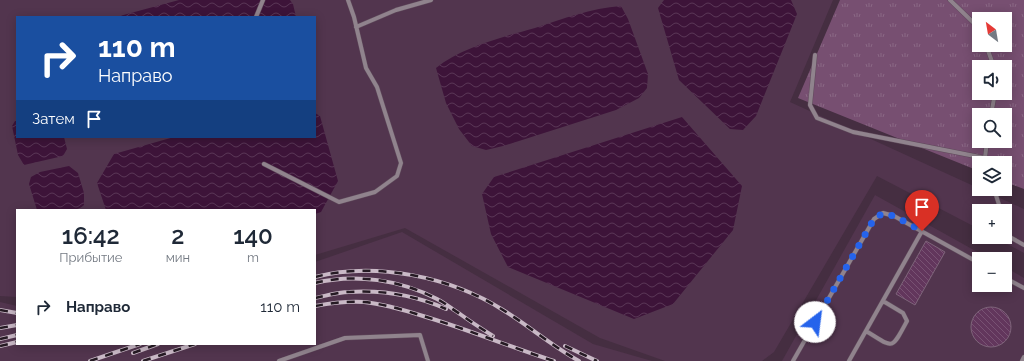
<!DOCTYPE html>
<html lang="ru">
<meta charset="utf-8">
<style>
body{margin:0;font-family:Raleway,sans-serif;background:#f6f6f7;color:#1f2937;height:100vh;display:flex;flex-direction:column;font-size:15px;white-space:nowrap}
*{box-sizing:border-box;margin:0}
p{font-size:13px;color:#747a83}
.icon{flex:none;width:22px;height:22px;fill:none;stroke:currentColor;stroke-width:2;stroke-linecap:round;stroke-linejoin:round}
.map{position:relative;flex:1;overflow:hidden}
.panel{position:absolute;left:16px;top:209px;width:300px;height:136px;display:flex;flex-direction:column;background:#fff;border-radius:0px;box-shadow:0 2px 10px #0003}
.panel>*{flex:none}
.banner{position:absolute;left:16px;top:16px;width:300px;height:122px;border-radius:0px;box-shadow:0 2px 10px #0003;background:#1a4fa0;color:#fff;overflow:hidden}
.needle{width:26px;rotate:329deg}
.fabs{position:absolute;left:972px;top:12px;display:grid;gap:8px}
.fabs a{display:grid;place-items:center;width:40px;height:40px;border-radius:0px;background:#fff;box-shadow:0 2px 10px #0003;font-size:20px}
.pin{position:absolute;display:grid;place-items:center;width:34px;height:34px;color:#fff;margin:-41px -17px;border-radius:50% 50% 50% 0;rotate:-45deg;box-shadow:0 0 4px #0007}
.pin .icon{rotate:45deg}
.me{position:absolute;width:44px;margin:-22px;rotate:30deg;stroke-linejoin:round;filter:drop-shadow(0 0 3px #0008)}
.turn{display:flex;align-items:center;gap:14px;height:84px;padding:0 16px;font-size:18px}
.turn .icon{width:52px;height:52px;stroke-width:2.5}
.turn b{display:block;font-size:28px;line-height:34px}
.then{display:flex;align-items:center;height:38px;padding:0 16px;background:#0003;gap:8px;font-size:15px}
.eta{display:flex;justify-content:space-evenly;align-items:center;height:68px;text-align:center}
.eta b{font-size:24px;font-weight:600;line-height:28px}
ul{padding:0;list-style:none}
li{display:flex;align-items:center;gap:12px;height:60px;padding:0 16px}
li div{flex:1}
li b{display:block;font-size:15px}
li em{font-style:normal}
.map>svg:first-child{display:block}
.built{fill:#52354e;fill-rule:evenodd}
.grass{fill:url(#grass-tufts);fill-rule:evenodd}
.water{fill:url(#water-waves)}
.building{fill:url(#building-back-hatch);stroke:#7e647a}
.lines{fill:none;stroke-linecap:round;stroke-linejoin:round}
.lane-casing{stroke:#5f4a5b;stroke-width:5}
.lane{stroke:#90838d;stroke-width:4}
.rail-casing{stroke:#c9b9c6;stroke-width:4}
.rail{stroke:#251a23;stroke-width:2.5;stroke-dasharray:8;stroke-linecap:butt}
.route{stroke:#2563eb;stroke-width:7;stroke-dasharray:0 12.6}
</style>
<div class="map">
<svg width="1024" height="361" viewBox="0 0 1024 361">
<defs>
<pattern id="grass-tufts" width="24" height="20" patternUnits="userSpaceOnUse"><rect width="24" height="20" fill="#774f71"/><path d="M3 7l-1-3M5 7V3M7 7l1-3M15 17l-1-3M17 17v-4M19 17l1-3" fill="none" stroke="#8a6885"/></pattern>
<pattern id="water-waves" width="16" height="10" patternUnits="userSpaceOnUse"><rect width="16" height="10" fill="#3d1439"/><path d="M0 5q4-4 8 0t8 0" fill="none" stroke="#593656"/></pattern>
<pattern id="building-back-hatch" width="6" height="6" patternUnits="userSpaceOnUse"><rect width="6" height="6" fill="#62365c"/><path d="M-1 5l2 2M0 0l6 6M5-1l2 2" fill="none" stroke="#785273"/></pattern>
</defs>
<rect width="100%" height="100%" fill="#452e41"/>
<path class="built" d="M 0,0 L 833,0 L 790,102 L 1024,209 L 1024,253 L 994,237 L 1005,237 L 1005,211 L 979,211 L 979,229 L 877,176 L 774,352 L 762,361 L 665,361 L 600,338 L 405,228 L 315,255 L 315,210 L 17,210 L 17,297 L 0,296 ZM 17,17 L 315,17 L 315,137 L 17,137 Z
M 875,195 L 990,259 L 979,259 L 979,285 L 1005,285 L 1005,267 L 1024,278 L 1024,361 L 782,361 Z
M 402,232 L 593,344 L 652,361 L 0,361 L 0,302 L 17,306 L 17,344 L 315,344 L 315,262 Z"/>
<path class="grass" d="M 840,0 L 1024,0 L 1024,189 L 1005,182 L 1005,163 L 979,163 L 979,171 L 798,98 ZM 979,19 L 1005,19 L 1005,45 L 979,45 ZM 979,67 L 1005,67 L 1005,93 L 979,93 ZM 979,115 L 1005,115 L 1005,141 L 979,141 Z"/>
<path class="water" d="M 179,0 L 290,0 L 293,4 L 296,17 L 116,17 Z
M 664,0 L 791,0 L 797,14 L 756,116 L 743,130 L 730,129 L 679,80 L 658,8 Z
M 621,6 L 628,19 L 648,74 L 647,88 L 639,98 L 616,110 L 503,146 L 486,150 L 472,146 L 459,129 L 446,103 L 436,68 C 462,47 503,37 535,28 C 563,19 591,8 621,6 Z
M 315,113 L 320,116 L 338,181 L 321,212 L 315,214 L 315,210 L 106,210 L 97,183 L 114,154 L 174,137 L 315,137 Z
M 682,117 L 742,186 L 733,230 L 673,304 L 634,319 L 508,267 L 491,234 L 482,194 L 494,177 Z
M 15,121 L 17,121 L 17,137 L 64,137 L 67,149 L 63,156 L 24,165 L 18,155 L 12,126 Z
M 69,166 L 78,173 L 84,193 L 84,205 C 76,214 49,210 37,210 L 29,184 L 31,177 L 40,172 Z"/>
<path class="building" d="M 926,241 L 945,252 L 915,305 L 896,294 Z
M971 327a20 20 0 1 1 40 0a20 20 0 1 1-40 0Z"/>
<g class="lines">
<g class="lane-casing">
<path id="lane" d="M 950,0 L 979,28
M 256,17 L 263,0
M 356,27 L 396,10 L 431,0
M 986,45 L 994,67
M 815,55 L 810,105 L 817,118 L 853,132 L 985,158 L 987,163
M 991,115 L 995,93
M 985,158 L 987,141
M 264,164 L 339,202 L 375,192 L 397,176 L 401,163 L 377,87 L 366,68 L 354,17 L 348,0
M 994,189 L 1001,211
M 1005,226 L 1008,236 L 1024,245
M 1005,278 L 1024,288
M 866,331 C 894,348 891,351 907,321 L 903,313 L 883,301
M 279,361 L 345,338 L 420,335 L 428,361
M 793,361 L 874,219 L 883,213 L 894,216 L 979,263
M 849,361 L 922,231
M 1022,361 L 1024,357"/>
</g>
<use href="#lane" class="lane"/>
<g class="rail-casing">
<path id="rail" d="M 315,277 C 375,261 451,277 503,310 C 529,326 552,346 579,361
M 315,283 C 355,273 401,280 437,299 C 445,303 452,309 460,314 C 471,322 482,329 493,336
M 315,298 C 326,296 337,292 349,292 C 382,290 415,295 446,309
M 315,306 C 331,303 347,301 364,302 C 384,304 404,310 423,316 C 467,329 510,347 554,361
M 0,310 L 17,313
M 0,328 L 17,325
M 0,339 L 17,335
M 0,346 L 17,342
M 565,346 L 597,361
M 133,353 L 158,344
M 90,361 L 140,344
M 143,361 L 195,344"/>
</g>
<use href="#rail" class="rail"/>
</g>
<g class="lines">
<path class="route" d="M 815,322 L 874,219 L 883,213 L 894,216 L 922,231"/>
</g>
</svg>
<div class="fabs">
<a><svg class="needle" viewBox="-14 -14 28 28"><path d="M0-13l5 13h-10z" fill="#e53935"/><path d="M0 13l5-13h-10z" fill="#747a83"/></svg></a>
<a><svg class="icon" aria-label="sound" viewBox="0 0 24 24"><path d="M4 9h4l5-4v14l-5-4H4zM17 9q2 3 0 6"/></svg></a>
<a><svg class="icon" aria-label="search" viewBox="0 0 24 24"><circle cx="10" cy="10" r="6"/><path d="M15 15l6 6"/></svg></a>
<a><svg class="icon" aria-label="layers" viewBox="0 0 24 24"><path d="M12 4l9 5-9 5-9-5zM3 14l9 5 9-5"/></svg></a>
<a>+</a>
<a>−</a>
</div>
<div class="pin" style="left:922px;top:231px;background:#d93025"><svg class="icon" aria-label="arrive" viewBox="0 0 24 24"><path d="M6 21V4h12l-3 4 3 4H6"/></svg></div>
<svg class="me" style="left:815px;top:322px" viewBox="-20 -20 40 40"><circle r="19" fill="#fff"/><path d="M0-13L10 11 0 6-10 11z" fill="#2563eb"/></svg>
<div class="banner">
<div class="turn"><svg class="icon" aria-label="right" viewBox="0 0 24 24"><path d="M7 20v-9h11M14 6l5 5-5 5"/></svg><div><b>110 m</b>Направо</div></div>
<div class="then">Затем<svg class="icon" aria-label="arrive" viewBox="0 0 24 24"><path d="M6 21V4h12l-3 4 3 4H6"/></svg></div>
</div>
<section class="panel">
<div class="eta">
<div><b>16:42</b><p>Прибытие</p></div>
<div><b>2</b><p>мин</p></div>
<div><b>140</b><p>m</p></div>
</div>
<ul>
<li><svg class="icon" aria-label="right" viewBox="0 0 24 24"><path d="M7 20v-9h11M14 6l5 5-5 5"/></svg><div><b>Направо</b></div><em>110 m</em></li>
</ul>
</section>
</div>
